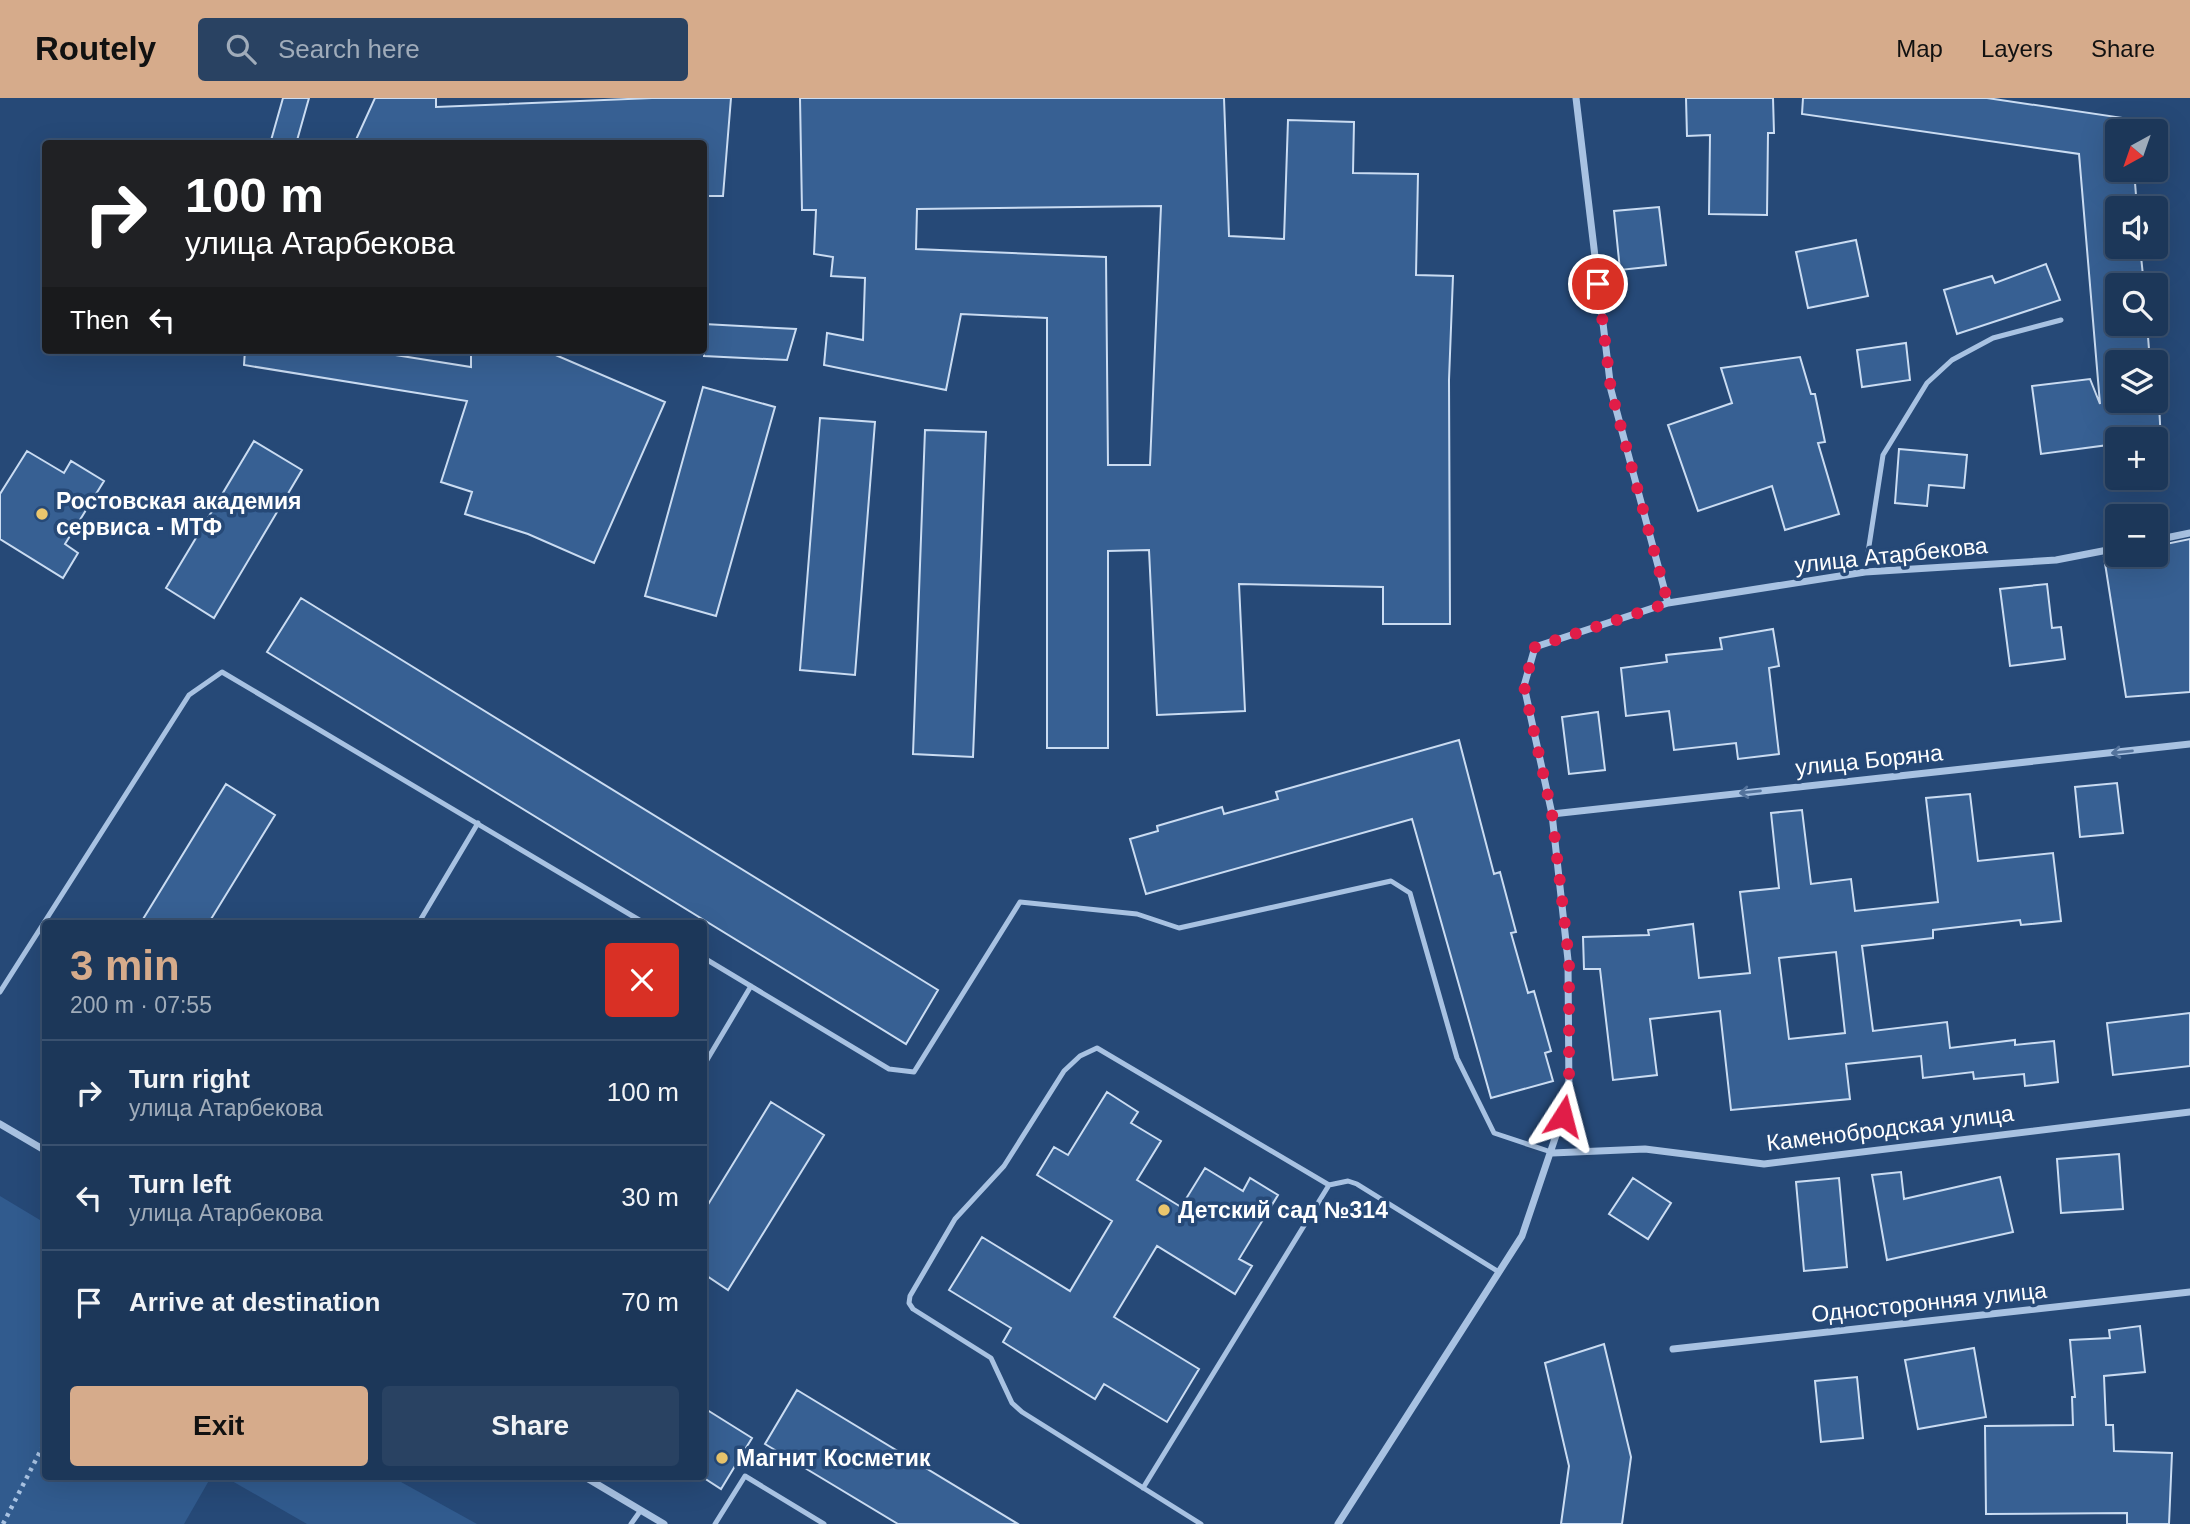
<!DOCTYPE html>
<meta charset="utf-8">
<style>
body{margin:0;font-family:Arial,sans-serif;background:#294262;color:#f1f3f6;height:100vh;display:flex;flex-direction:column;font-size:26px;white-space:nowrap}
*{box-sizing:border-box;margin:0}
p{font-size:23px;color:#a0acba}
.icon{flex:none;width:38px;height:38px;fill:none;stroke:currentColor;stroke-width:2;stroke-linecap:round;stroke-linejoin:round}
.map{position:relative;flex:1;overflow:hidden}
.panel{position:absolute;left:42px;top:822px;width:665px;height:560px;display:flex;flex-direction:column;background:#1c3759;border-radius:7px;box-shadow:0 7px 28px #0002,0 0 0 2px #3a516f}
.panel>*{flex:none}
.hud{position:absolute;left:42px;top:42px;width:665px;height:214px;border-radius:7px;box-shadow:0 7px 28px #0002,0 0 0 2px #3a516f;background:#202124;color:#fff;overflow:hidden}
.needle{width:46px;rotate:220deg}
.controls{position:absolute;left:2105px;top:21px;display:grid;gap:14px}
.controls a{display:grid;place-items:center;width:63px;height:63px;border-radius:7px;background:#1c3759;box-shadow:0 7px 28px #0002,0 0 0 2px #3a516f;font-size:35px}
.pin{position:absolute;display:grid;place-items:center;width:60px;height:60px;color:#fff;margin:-30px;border:4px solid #fff;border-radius:50%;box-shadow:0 2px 7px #0007}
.me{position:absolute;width:77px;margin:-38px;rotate:9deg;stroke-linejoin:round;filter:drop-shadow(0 0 5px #0008)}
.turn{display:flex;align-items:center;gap:24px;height:147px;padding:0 28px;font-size:32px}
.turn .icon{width:91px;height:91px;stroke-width:2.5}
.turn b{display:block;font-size:49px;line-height:60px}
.then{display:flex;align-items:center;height:66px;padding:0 28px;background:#0003;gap:14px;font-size:26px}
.round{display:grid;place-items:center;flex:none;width:74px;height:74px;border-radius:7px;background:#294262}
.head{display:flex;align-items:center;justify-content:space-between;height:119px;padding:0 28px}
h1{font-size:42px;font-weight:600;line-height:52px;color:#d6ab8b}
.cta{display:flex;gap:14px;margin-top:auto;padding:14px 28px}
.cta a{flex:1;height:80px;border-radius:7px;background:#d6ab8b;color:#111;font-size:28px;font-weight:600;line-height:80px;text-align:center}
.cta a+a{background:#294262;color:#f1f3f6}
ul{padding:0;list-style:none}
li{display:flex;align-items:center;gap:21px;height:105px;padding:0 28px;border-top:2px solid #3a516f}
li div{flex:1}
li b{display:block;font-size:26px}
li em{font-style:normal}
header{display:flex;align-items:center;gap:42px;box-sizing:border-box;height:98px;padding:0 35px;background:#d6ab8b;color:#111}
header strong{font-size:33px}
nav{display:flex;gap:38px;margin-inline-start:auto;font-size:24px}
.search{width:490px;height:63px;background:#294262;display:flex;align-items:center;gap:18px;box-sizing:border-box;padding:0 24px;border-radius:7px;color:#a0acba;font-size:26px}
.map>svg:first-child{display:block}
.green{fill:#315b8e}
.building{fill:#376093;stroke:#cadcf2;stroke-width:2;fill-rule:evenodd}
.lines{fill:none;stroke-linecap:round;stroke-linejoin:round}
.path{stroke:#a8c2e2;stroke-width:4.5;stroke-dasharray:3.5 5;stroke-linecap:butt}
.service{stroke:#a8c2e2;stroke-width:5}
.minor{stroke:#a8c2e2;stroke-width:7}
.oneway{stroke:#54739c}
.route{stroke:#e11d48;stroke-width:12;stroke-dasharray:0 21.6}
.poi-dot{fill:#eac66d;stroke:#264977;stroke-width:2.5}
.labels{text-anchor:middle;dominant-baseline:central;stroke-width:7;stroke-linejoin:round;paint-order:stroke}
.poi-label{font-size:23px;font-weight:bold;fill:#fff;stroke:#264977;text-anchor:start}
.street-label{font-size:23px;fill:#fff;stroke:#264977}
</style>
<header>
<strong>Routely</strong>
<div class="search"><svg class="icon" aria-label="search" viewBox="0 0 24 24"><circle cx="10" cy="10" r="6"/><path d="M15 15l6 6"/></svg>Search here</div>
<nav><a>Map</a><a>Layers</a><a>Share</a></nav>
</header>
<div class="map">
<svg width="2190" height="1426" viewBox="0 0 2190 1426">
<rect width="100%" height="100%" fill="#264977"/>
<path class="green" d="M 0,1098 L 45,1125 L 46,1379 L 211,1379 L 184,1426 L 0,1426 Z
M 225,1379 L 392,1379 L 477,1426 L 307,1426 Z"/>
<path class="building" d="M 283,0 L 309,0 L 296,46 L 270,46 Z
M 375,0 L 436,0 L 436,9 L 652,0 L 731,0 L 723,98 L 704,98 L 704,46 L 354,46 Z
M 800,0 L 1224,0 L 1229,138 L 1284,141 L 1288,22 L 1354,24 L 1353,75 L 1418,76 L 1416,177 L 1453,178 L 1449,282 L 1450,526 L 1383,526 L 1383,489 L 1239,486 L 1245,613 L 1157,617 L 1149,452 L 1108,453 L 1108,650 L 1047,650 L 1047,220 L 961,216 L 946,292 L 824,267 L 827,235 L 863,242 L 865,180 L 831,178 L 833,159 L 814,156 L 816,112 L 802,112 ZM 1161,108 L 1150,367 L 1108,367 L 1106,159 L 916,151 L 917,111 Z
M 1686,0 L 1773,0 L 1774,35 L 1768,35 L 1767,117 L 1709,116 L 1710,37 L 1687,38 Z
M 1803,0 L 1987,0 L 2130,21 L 2131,33 L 2118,33 L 2118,72 L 2134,72 L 2137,110 L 2118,110 L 2118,149 L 2140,149 L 2144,187 L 2118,187 L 2118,226 L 2147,226 L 2150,264 L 2118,264 L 2118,303 L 2156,303 L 2158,288 L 2162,362 L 2156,362 L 2156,341 L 2118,341 L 2118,364 L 2116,346 L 2041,356 L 2032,288 L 2090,281 L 2100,306 L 2079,56 L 1802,16 Z
M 1659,109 L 1666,167 L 1620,172 L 1614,113 Z
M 1856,142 L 1868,198 L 1808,210 L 1796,154 Z
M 2046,166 L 2060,202 L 1957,236 L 1944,192 L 1992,178 L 1995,185 Z
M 704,226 L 796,231 L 787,262 L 704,258 Z
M 1906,245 L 1910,282 L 1862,289 L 1857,252 Z
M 245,252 L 364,252 L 471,269 L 471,252 L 544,252 L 665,304 L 594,465 L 528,436 L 465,416 L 472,394 L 441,384 L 467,303 L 244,267 Z
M 1800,259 L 1811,296 L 1815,296 L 1825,344 L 1818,345 L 1839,416 L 1785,432 L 1772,388 L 1698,413 L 1668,327 L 1732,305 L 1721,270 Z
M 703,289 L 775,309 L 716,518 L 645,498 Z
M 820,320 L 875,324 L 855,577 L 800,572 Z
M 925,332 L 986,334 L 973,659 L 913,656 Z
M 254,343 L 302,372 L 214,520 L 166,490 Z
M 1899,351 L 1967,357 L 1964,390 L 1929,387 L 1927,408 L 1895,405 Z
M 27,353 L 64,375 L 71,363 L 104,383 L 65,446 L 78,455 L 63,480 L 0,441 L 0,396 Z
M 2190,441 L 2190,594 L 2126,599 L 2104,459 L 2156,457 L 2156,448 Z
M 2047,486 L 2052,530 L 2061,529 L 2065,561 L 2010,568 L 2000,491 Z
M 301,500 L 938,892 L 906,946 L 267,554 Z
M 1773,531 L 1779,568 L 1769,570 L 1779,656 L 1738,661 L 1736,645 L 1674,652 L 1669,613 L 1626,618 L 1621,570 L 1667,564 L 1666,557 L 1722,551 L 1720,540 Z
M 1598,614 L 1605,672 L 1569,676 L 1562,619 Z
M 1459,642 L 1494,776 L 1500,774 L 1516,834 L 1511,835 L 1528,895 L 1534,893 L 1551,953 L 1545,955 L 1553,983 L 1491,1000 L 1412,721 L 1146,796 L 1130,741 L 1158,733 L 1157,728 L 1222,709 L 1224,716 L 1278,701 L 1276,694 Z
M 2117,685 L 2123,735 L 2080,739 L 2075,689 Z
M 226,686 L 275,717 L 208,826 L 140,826 Z
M 1970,696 L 1978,763 L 2053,755 L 2061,823 L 2021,827 L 2020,822 L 1933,832 L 1933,840 L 1862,848 L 1873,933 L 1947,924 L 1950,950 L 2015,942 L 2015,947 L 2054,943 L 2058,984 L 2025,988 L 2024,976 L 1974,981 L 1973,974 L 1923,980 L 1921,958 L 1846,966 L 1850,1001 L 1731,1012 L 1720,913 L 1650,921 L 1657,977 L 1613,982 L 1600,871 L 1584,871 L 1583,839 L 1649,837 L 1648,832 L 1693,826 L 1699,880 L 1750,875 L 1740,794 L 1779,790 L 1771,715 L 1802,712 L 1811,786 L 1851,781 L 1855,813 L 1938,804 L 1926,700 ZM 1836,854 L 1845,935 L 1789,941 L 1779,860 Z
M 2190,915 L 2190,968 L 2113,977 L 2107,925 Z
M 1107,994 L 1138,1014 L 1131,1025 L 1161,1043 L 1137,1082 L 1181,1109 L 1205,1070 L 1243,1093 L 1250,1080 L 1278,1097 L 1239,1161 L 1252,1168 L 1235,1196 L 1157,1148 L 1114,1219 L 1199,1271 L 1167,1324 L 1104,1286 L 1095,1301 L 1072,1287 L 1003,1244 L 1011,1230 L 949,1192 L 982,1139 L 1070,1193 L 1112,1123 L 1037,1077 L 1054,1049 L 1068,1057 Z
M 771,1004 L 824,1037 L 728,1192 L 704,1176 L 704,1113 Z
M 2119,1056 L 2123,1111 L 2061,1115 L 2057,1061 Z
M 1901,1074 L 1904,1101 L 2000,1079 L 2013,1134 L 1887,1162 L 1872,1077 Z
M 1633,1080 L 1671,1105 L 1648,1141 L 1609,1116 Z
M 1839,1080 L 1847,1169 L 1804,1173 L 1796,1084 Z
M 2140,1228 L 2145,1274 L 2104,1278 L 2106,1327 L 2113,1327 L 2114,1353 L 2172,1355 L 2169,1426 L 2127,1426 L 2127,1415 L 1986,1416 L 1985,1328 L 2073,1327 L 2072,1299 L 2075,1299 L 2070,1242 L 2110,1240 L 2109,1232 Z
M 1604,1246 L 1631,1359 L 1622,1426 L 1561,1426 L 1569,1368 L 1545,1265 Z
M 1974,1250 L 1986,1319 L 1918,1331 L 1905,1262 Z
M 1857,1279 L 1863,1340 L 1821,1344 L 1815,1283 Z
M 797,1292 L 1018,1426 L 898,1426 L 765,1346 Z
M 704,1310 L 752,1340 L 721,1391 L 704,1380 Z"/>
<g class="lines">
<path class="path" d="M 3,1426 L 46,1342"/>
<path class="service" d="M 1865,474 L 1883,357 L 1927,285 L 1952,262 L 1993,240 L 2061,222
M 418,826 L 478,725
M 704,860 L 889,971 L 914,974 L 1020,804 L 1137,816 L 1179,830 L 1391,783 L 1410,795 L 1457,960 L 1494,1035 L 1551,1054
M 0,894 L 189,597 L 222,574 L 646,826
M 704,967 L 751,888
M 1329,1087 L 1348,1083 L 1357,1086 L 1499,1174
M 1143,1390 L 1329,1087 L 1097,950 L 1080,958 L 1064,973 L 1004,1068 L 955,1121 L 910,1198 L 909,1205 L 913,1211 L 991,1260 L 1012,1305 L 1022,1314 L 1201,1426
M 631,1426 L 641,1412
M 715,1426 L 745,1378 L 824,1426"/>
<path class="minor" d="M 1576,0 L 1611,292 L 1668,505
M 2156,442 L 2190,435
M 1552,716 L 2190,646
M 0,1026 L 46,1053
M 1552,1055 L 1645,1051 L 1764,1066 L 2190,1014
M 1673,1251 L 2190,1194
M 585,1379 L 664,1426
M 1338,1426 L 1522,1138 L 1569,999 L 1568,862 L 1552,716 L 1524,588 L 1535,549 L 1668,505 L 1865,474 L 2056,462 L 2118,450"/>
</g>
<defs><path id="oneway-shaft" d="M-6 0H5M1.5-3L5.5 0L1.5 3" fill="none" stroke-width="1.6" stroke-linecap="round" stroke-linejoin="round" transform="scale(1.75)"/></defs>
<g class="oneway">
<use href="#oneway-shaft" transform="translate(2122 654) rotate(174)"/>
<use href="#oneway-shaft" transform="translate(1750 694) rotate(174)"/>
</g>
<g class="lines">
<path class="route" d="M 1563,1018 L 1569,999 L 1569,862 L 1552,716 L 1524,588 L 1535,549 L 1668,505 L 1611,292 L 1598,186"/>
</g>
<g class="poi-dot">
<circle cx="42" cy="416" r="7"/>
<circle cx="1164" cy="1112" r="7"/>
<circle cx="722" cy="1360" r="7"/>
</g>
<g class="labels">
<g class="poi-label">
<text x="56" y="403">Ростовская академия<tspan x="56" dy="26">сервиса - МТФ</tspan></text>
<text x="1178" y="1112">Детский сад №314</text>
<text x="736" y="1360">Магнит Косметик</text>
</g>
<g class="street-label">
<text transform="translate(1891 457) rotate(-6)">улица Атарбекова</text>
<text transform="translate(1869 662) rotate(-6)">улица Боряна</text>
<text transform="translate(1890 1030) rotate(-7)">Каменобродская улица</text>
<text transform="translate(1929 1204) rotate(-6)">Односторонняя улица</text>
</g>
</g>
</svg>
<div class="controls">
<a><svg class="needle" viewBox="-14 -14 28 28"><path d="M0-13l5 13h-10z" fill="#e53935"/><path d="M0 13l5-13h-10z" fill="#a0acba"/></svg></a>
<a><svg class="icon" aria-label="sound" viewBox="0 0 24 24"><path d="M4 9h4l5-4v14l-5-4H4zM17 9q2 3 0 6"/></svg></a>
<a><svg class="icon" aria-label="search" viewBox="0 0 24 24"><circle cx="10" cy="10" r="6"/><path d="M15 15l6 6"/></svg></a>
<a><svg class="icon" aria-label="layers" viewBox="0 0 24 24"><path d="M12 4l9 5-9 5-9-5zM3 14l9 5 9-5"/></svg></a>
<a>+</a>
<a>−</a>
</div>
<div class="pin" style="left:1598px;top:186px;background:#d93025"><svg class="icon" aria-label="arrive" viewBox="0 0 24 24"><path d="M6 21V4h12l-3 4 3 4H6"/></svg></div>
<svg class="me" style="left:1563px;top:1018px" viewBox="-20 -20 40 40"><path d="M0-17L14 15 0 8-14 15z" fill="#e11d48" stroke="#fff" stroke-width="4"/></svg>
<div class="hud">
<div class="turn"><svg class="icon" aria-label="right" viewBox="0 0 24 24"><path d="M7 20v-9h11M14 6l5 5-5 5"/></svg><div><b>100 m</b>улица Атарбекова</div></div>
<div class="then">Then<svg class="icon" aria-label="left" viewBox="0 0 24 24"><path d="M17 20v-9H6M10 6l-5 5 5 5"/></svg></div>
</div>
<section class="panel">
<div class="head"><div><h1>3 min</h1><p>200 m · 07:55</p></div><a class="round" style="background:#d93025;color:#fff"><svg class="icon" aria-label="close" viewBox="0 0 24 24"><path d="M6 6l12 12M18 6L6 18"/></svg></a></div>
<ul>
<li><svg class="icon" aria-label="right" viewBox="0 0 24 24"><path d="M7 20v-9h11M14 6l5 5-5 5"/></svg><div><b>Turn right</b><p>улица Атарбекова</p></div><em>100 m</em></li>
<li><svg class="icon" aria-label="left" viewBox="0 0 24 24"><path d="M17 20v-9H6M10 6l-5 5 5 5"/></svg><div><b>Turn left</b><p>улица Атарбекова</p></div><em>30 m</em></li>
<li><svg class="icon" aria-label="arrive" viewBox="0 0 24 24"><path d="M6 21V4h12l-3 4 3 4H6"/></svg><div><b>Arrive at destination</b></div><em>70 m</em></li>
</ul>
<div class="cta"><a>Exit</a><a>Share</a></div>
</section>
</div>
